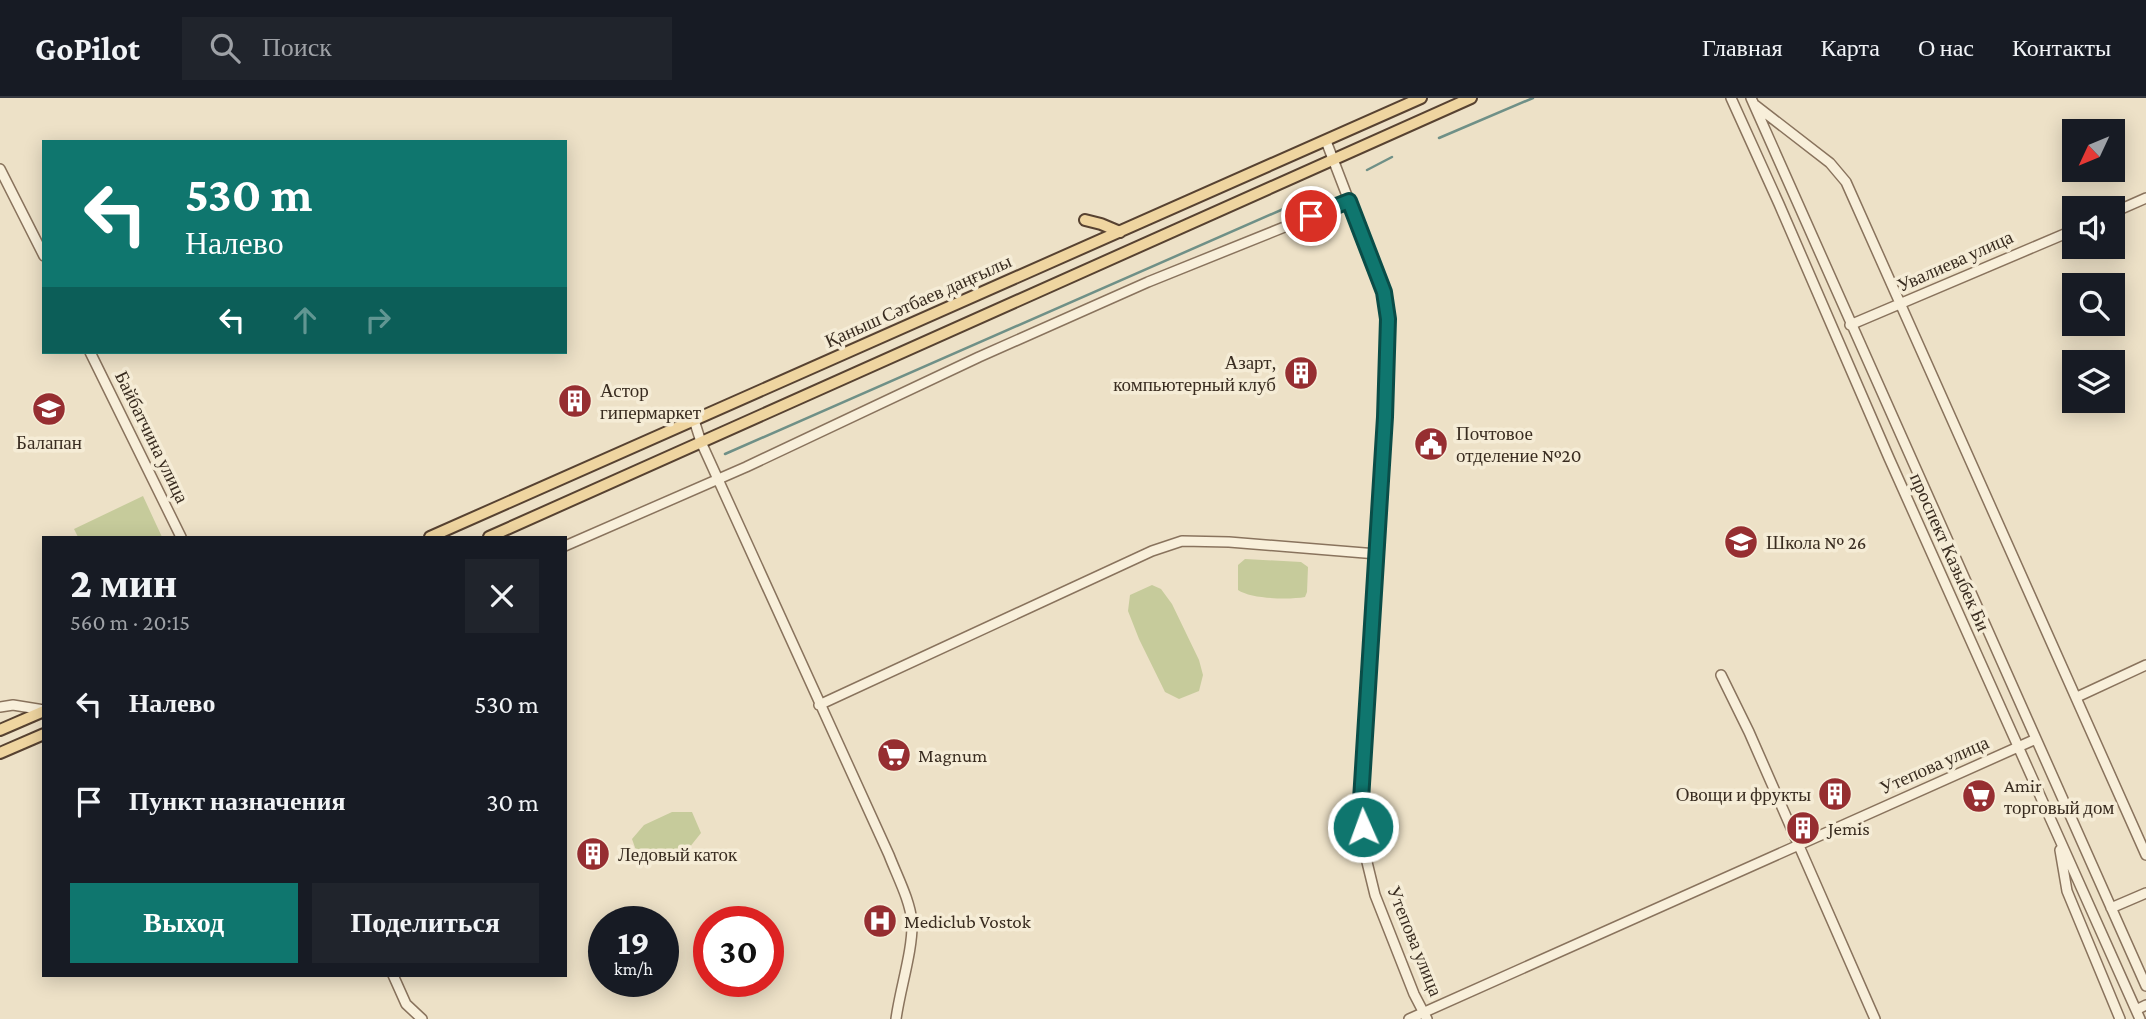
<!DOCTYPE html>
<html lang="ru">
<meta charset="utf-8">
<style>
body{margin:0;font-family:"Crimson Pro",serif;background:#20242c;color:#f1f3f6;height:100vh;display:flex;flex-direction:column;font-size:26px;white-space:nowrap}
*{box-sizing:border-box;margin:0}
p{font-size:23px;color:#9ea1a6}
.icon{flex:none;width:38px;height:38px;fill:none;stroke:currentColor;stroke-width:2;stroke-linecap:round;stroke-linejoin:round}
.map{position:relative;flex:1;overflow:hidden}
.side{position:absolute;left:42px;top:438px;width:525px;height:441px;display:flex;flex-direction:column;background:#171b24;border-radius:0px;box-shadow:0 4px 18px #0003}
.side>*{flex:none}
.guide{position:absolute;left:42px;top:42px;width:525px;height:214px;border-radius:0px;box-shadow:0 4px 18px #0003;background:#0f766e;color:#fff;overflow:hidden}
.needle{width:46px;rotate:226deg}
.tools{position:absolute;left:2062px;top:21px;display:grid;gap:14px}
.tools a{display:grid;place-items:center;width:63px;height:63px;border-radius:0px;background:#171b24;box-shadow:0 4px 18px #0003;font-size:35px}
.speed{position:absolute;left:588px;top:808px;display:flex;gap:14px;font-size:35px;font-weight:700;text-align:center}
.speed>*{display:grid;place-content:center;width:91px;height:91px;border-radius:50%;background:#171b24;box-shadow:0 4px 18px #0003;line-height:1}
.speed small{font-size:18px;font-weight:400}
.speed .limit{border:10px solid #d22;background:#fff;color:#111}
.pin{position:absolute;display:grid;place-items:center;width:60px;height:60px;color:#fff;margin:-30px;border:4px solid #fff;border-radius:50%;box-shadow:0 2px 7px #0007}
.me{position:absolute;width:77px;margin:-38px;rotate:358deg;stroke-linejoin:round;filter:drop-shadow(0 0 5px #0008)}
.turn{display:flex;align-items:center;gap:24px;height:147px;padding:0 28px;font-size:32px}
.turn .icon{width:91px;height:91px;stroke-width:2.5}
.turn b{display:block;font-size:49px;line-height:60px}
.lanes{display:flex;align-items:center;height:66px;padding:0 28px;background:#0003;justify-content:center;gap:35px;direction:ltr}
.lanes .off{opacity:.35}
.round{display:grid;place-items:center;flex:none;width:74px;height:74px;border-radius:0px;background:#20242c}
.headline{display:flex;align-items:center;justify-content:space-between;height:119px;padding:0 28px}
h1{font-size:42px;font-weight:800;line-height:52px}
.button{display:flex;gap:14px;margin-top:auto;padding:14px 28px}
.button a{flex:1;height:80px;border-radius:0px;background:#0f766e;color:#fff;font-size:28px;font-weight:800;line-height:80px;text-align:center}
.button a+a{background:#20242c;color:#f1f3f6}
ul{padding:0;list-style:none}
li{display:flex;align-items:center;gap:21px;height:98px;padding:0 28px}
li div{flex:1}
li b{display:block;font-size:26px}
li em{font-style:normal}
header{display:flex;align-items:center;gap:42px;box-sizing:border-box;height:98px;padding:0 35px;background:#171b24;border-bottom:2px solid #363941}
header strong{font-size:33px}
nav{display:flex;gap:38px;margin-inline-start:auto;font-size:24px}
.search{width:490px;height:63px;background:#20242c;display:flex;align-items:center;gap:18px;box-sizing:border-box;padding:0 24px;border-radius:0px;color:#9ea1a6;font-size:26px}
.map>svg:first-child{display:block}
.green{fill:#c6cb9b}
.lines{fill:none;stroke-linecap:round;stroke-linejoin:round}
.stream{stroke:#6f9087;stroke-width:2.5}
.minor-casing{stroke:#89735d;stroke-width:12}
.major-casing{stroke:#574231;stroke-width:14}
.minor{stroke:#f8efda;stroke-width:9}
.major{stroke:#efd5a0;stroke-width:10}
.route-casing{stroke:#0a4d48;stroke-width:18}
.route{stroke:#0f766e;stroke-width:12}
.labels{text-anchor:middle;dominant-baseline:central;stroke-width:7;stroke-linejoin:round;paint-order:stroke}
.street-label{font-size:19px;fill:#392c20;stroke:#f5ecd6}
.poi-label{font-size:19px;fill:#392c20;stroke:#f5ecd6;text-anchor:start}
</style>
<header>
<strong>GoPilot</strong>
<div class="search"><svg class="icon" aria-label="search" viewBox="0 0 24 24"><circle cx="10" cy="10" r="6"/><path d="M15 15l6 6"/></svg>Поиск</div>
<nav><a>Главная</a><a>Карта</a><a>О нас</a><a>Контакты</a></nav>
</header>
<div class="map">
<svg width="2146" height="921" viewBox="0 0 2146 921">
<rect width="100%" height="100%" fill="#ede1c7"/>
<path class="green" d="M 143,398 L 162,439 L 78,439 L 74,431 Z
M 1245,461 L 1301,464 L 1308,469 L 1307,494 L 1305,499 C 1289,502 1251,501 1238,492 L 1238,467 Z
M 1152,487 L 1161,491 L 1172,506 L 1199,562 L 1203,577 L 1199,593 L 1179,601 L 1165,594 L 1139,541 L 1128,513 L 1130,497 Z
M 672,714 L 692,714 L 701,735 L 689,750 L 654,764 L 638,758 L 632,741 L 644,727 Z"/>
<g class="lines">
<path class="stream" d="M 1439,40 L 1533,0
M 1367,72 L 1392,59
M 725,356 L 1322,94"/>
<g class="minor-casing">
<path id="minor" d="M 1731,0 L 1779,106 L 1889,360 L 2140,921
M 1751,0 L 2146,888
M 1755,7 L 1830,65 L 1846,84 L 2146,757
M 1326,43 L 1384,194 L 1388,221 L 1385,319 L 1361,702 L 1366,760 L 1375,797 L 1414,896 L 1427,921
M 0,71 L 44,158
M 2112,115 L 2146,100
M 1850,227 L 2074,132
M 90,254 L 181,439
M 694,322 L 701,344 L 889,757 C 897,778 910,802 912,824 C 913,852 900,891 896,921
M 565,448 L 746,369 L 979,259 L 1148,184 L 1349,103
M 1721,577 L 1749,634 L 1875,921
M 2077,599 L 2146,567
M 819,607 L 1152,453 L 1182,443 L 1229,444 L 1377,456
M 0,609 L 13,607 L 44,612
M 2060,752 L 2067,793 L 2120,921
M 2111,810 L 2146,795
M 393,877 L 406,906 L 422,921
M 2136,912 L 2146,907
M 1409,921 L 2036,641"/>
</g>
<g class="major-casing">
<path id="major" d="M 1085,122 L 1101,126 L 1120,134
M 430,439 L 1421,0
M 489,439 L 1471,0
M 0,632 L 44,613
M 0,655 L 44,636"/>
</g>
<use href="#minor" class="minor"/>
<use href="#major" class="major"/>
</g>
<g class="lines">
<g class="route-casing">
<path id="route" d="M 1311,118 L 1349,103 L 1384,194 L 1388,221 L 1385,319 L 1361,702 L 1363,729"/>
</g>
<use href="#route" class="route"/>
</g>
<defs>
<g id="building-disc" transform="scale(1.75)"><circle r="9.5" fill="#962e31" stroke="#f5ecd6"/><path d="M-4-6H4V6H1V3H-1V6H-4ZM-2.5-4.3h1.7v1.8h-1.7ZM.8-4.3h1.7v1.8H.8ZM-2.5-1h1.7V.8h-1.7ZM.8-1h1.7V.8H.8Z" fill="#fff"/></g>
<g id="school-disc" transform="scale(1.75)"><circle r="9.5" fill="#962e31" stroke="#f5ecd6"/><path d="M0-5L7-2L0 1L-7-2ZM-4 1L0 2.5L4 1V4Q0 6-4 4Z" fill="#fff"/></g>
<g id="civic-disc" transform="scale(1.75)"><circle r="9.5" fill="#962e31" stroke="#f5ecd6"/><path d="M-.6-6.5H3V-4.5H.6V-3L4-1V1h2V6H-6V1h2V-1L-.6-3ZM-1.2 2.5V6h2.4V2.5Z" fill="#fff"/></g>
<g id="supermarket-disc" transform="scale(1.75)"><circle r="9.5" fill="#962e31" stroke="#f5ecd6"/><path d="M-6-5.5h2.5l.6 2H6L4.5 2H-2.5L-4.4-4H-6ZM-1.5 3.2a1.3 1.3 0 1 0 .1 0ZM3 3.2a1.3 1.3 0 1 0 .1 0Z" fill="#fff"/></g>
<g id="hospital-disc" transform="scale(1.75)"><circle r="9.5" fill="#962e31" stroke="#f5ecd6"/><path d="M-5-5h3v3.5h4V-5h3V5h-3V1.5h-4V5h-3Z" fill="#fff"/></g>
</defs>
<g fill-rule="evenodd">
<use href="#building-disc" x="1301" y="275"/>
<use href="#building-disc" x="575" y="303"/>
<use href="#school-disc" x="49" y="311"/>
<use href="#civic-disc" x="1431" y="346"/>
<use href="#school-disc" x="1741" y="444"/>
<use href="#supermarket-disc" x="894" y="657"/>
<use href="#building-disc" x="1835" y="696"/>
<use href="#supermarket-disc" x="1979" y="698"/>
<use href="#building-disc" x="1803" y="730"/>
<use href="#building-disc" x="593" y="756"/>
<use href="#hospital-disc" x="880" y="823"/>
</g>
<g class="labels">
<g class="street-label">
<text transform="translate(1955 163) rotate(-24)">Увалиева улица</text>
<text transform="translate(918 203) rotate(-24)">Қаныш Сәтбаев даңғылы</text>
<text transform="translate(152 339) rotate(64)">Байбатчина улица</text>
<text transform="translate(1950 454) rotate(66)">проспект Казыбек Би</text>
<text transform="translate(1934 667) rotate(-24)">Утепова улица</text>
<text transform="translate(1415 843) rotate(68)">Утепова улица</text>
</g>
<g class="poi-label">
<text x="1276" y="264" text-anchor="end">Азарт,<tspan x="1276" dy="22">компьютерный клуб</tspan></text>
<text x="600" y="292">Астор<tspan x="600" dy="22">гипермаркет</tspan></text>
<text x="1456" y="335">Почтовое<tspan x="1456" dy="22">отделение №20</tspan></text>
<text x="49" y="344" text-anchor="middle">Балапан</text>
<text x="1766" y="444">Школа № 26</text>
<text x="918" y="657">Magnum</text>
<text x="2004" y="687">Amir<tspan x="2004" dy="22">торговый дом</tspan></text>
<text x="1811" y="696" text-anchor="end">Овощи и фрукты</text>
<text x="1828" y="730">Jemis</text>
<text x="618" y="756">Ледовый каток</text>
<text x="904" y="823">Mediclub Vostok</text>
</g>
</g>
</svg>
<div class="tools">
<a><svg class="needle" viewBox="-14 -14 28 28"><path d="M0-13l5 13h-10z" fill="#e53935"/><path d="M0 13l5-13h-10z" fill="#9ea1a6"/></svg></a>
<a><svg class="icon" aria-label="sound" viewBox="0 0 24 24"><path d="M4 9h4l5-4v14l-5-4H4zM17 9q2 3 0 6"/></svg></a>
<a><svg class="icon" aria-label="search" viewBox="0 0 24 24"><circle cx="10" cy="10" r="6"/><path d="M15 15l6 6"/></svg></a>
<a><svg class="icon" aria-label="layers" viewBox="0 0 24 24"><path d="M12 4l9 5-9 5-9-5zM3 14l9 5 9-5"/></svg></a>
</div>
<div class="speed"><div>19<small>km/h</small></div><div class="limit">30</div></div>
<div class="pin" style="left:1311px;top:118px;background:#d93025"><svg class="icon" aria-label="arrive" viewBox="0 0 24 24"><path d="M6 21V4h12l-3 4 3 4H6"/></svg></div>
<svg class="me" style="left:1363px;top:729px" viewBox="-20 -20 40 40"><circle r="17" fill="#0f766e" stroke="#fff" stroke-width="3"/><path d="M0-11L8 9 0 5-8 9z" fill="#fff"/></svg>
<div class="guide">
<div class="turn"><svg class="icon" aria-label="left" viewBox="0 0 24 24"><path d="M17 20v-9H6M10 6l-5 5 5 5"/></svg><div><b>530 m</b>Налево</div></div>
<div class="lanes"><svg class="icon" aria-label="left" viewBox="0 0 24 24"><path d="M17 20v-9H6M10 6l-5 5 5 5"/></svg><svg class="icon off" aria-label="ahead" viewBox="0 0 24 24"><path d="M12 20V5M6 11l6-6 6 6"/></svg><svg class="icon off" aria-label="right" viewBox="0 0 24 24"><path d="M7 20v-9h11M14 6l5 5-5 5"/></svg></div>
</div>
<section class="side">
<div class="headline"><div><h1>2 мин</h1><p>560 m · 20:15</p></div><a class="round"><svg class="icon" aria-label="close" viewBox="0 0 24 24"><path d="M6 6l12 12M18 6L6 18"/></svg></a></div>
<ul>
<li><svg class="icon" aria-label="left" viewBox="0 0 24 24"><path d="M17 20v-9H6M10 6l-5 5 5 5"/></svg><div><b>Налево</b></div><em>530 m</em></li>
<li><svg class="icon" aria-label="arrive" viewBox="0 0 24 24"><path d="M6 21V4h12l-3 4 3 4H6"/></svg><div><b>Пункт назначения</b></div><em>30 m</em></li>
</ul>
<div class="button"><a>Выход</a><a>Поделиться</a></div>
</section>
</div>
